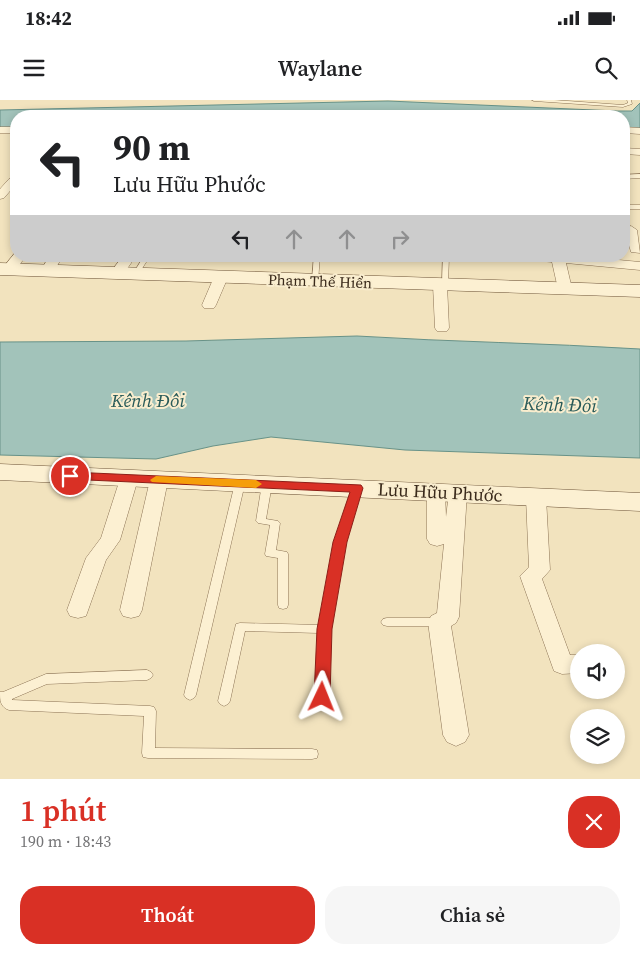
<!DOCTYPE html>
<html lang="vi">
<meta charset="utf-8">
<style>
body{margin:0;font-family:"Source Serif 4",serif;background:#f6f6f6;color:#202124;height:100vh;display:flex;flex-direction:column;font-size:19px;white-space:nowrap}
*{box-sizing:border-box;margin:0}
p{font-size:16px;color:#757577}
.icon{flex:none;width:28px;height:28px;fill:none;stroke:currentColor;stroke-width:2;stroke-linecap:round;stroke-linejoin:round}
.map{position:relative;height:679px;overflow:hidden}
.panel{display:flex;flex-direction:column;background:#fff;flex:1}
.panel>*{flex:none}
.hud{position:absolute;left:10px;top:10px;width:620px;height:152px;border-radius:20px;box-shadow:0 2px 8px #0003;background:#fff;color:#202124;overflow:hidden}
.tools{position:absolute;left:570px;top:544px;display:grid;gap:10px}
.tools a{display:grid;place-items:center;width:55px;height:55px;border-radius:50%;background:#fff;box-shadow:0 2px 8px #0003;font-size:25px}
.pin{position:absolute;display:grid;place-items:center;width:42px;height:42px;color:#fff;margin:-21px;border:2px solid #fff;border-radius:50%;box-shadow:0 1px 5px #0007}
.me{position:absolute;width:55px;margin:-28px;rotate:2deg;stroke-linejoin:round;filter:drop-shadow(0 0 4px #0008)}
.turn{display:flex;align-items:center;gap:18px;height:105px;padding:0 20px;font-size:22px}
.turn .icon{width:65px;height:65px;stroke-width:2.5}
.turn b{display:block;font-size:35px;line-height:42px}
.lanes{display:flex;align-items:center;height:48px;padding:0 20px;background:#0003;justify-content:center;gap:25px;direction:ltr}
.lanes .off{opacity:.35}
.round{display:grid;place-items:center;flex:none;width:52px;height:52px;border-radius:20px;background:#f6f6f6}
.overview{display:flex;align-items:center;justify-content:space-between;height:85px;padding:0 20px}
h1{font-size:30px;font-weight:600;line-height:38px;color:#d93025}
.action{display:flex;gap:10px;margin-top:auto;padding:10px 20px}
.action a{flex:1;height:58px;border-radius:20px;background:#d93025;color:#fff;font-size:20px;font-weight:600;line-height:58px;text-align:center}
.action a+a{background:#f6f6f6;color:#202124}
.status{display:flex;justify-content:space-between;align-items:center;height:35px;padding:0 25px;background:#fff;direction:ltr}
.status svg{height:14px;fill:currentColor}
header{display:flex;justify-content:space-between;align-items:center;height:65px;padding:0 20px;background:#fff;font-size:22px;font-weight:600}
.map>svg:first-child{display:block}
.water{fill:#a2c3ba;stroke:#689288}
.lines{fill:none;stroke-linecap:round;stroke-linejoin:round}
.lane-casing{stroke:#8c7355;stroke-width:1}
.street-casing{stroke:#8c7355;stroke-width:1}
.secondary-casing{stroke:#6e5438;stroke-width:1}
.lane{fill:#fcf0d2;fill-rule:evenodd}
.street{fill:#fcf0d2;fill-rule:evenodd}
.secondary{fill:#fcf0d2;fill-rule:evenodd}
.route{fill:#d93025;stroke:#8d1f18}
.slow{fill:#f59e0b}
.labels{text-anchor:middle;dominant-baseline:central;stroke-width:4;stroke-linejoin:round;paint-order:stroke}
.far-street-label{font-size:15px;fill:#3a2a1b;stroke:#f9edce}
.street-label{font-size:18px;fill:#3a2a1b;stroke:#f9edce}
.water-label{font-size:19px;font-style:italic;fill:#295b59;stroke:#f9edce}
</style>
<div class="status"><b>18:42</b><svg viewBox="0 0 49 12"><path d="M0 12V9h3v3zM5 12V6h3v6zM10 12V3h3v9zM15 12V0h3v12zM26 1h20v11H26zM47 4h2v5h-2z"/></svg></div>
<header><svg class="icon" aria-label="menu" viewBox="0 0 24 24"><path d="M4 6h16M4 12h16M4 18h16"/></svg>Waylane<svg class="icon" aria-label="search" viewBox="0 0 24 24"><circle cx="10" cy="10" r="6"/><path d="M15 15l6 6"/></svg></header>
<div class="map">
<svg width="640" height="679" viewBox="0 0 640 679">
<rect width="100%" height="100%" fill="#f2e3be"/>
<path class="water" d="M 388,1 L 617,11 L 632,11 L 640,3 L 640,30 L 624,29 L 624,16 L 16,16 L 16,29 L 0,29 L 0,10 Z
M 357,236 C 452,242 546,243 640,249 L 640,358 L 405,350 L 271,337 L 213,346 L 156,359 L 0,355 L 0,242 L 186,241 Z"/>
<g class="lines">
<g class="lane-casing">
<path id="lane" d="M 532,0 L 554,0 L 623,5 L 628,3 L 627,0 L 631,0 L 632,4 L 623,7 L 534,1 Z
M 640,74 L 640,78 L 624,79 L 624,75 Z
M 624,105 L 640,105 L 640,109 L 624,109 Z
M 144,156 L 150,156 L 138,175 L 134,175 L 133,174 Z
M 314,156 L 320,156 L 318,181 L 315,183 L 312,181 Z
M 443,156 L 449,156 L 448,185 L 445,187 L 442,185 Z
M 240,380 L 245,383 L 196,595 L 194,598 L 190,600 L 186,598 L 184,595 L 235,383 Z
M 267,381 L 272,384 L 266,419 L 278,421 L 280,423 L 276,450 L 287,452 L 288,454 L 288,505 L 287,508 L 283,509 L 279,508 L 278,505 L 278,458 L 266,456 L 265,454 L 270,425 L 258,423 L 256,421 L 262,384 Z
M 357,385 L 362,388 L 345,442 L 331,529 L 328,597 L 326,600 L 322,602 L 318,600 L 316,597 L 319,533 L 245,531 L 230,601 L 228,604 L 224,606 L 220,604 L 218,601 L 236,524 L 240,523 L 320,525 L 335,442 L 352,388 Z
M 387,518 L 439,518 L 443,519 L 445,522 L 443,525 L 439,526 L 387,526 L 383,525 L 381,522 L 383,519 Z
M 147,570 L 151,572 L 153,575 L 151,578 L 147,580 L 47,584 L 12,599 L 12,600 L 150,606 L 154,607 L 156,611 L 155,648 L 312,649 L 317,650 L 318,654 L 317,658 L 312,659 L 148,658 L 143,657 L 142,653 L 144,616 L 9,610 C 0,607 0,600 0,592 L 3,592 L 46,574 Z"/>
</g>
<g class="street-casing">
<path id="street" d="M 0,27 L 16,27 L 16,33 L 0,33 Z
M 624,27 L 640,28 L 640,34 L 624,33 Z
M 624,48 L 640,49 L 640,55 L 624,54 Z
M 13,78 L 16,79 L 16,84 L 4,98 L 0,99 L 0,89 L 9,79 Z
M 631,126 L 637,130 L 640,153 L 631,152 L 625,130 Z
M 15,153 L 16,156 L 26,156 L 14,172 L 4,172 L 2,169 Z
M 50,156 L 63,156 L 52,174 L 42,174 L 40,171 Z
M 123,156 L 136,156 L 122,176 L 112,176 L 110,173 Z
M 525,156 L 576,156 L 640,162 L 640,170 L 566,163 L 572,189 L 565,193 L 558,189 L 552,162 L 531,160 Z
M 221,173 L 228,177 L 216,205 L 214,208 L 204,208 L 202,205 L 214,177 Z
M 440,181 L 447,185 L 449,228 L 447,231 L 437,231 L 435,228 L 433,185 Z
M 129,373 L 136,375 L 138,379 L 120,440 L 106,460 L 86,516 L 78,518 L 70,516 L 67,510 L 86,458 L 101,438 L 120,379 L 122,375 Z
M 159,374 L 166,376 L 168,380 L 142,510 L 139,516 L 131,518 L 123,516 L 120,510 L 150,380 L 152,376 Z
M 436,386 L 443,388 L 445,392 L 446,417 L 449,393 L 451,389 L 458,387 L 465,389 L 467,393 L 459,517 L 456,523 L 451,526 L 469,635 L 465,642 L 456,646 L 447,642 L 443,635 L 428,522 L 431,516 L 437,513 L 444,444 L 437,446 L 430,444 L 427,439 L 427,392 L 429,388 Z
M 536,392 L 543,394 L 546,398 L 550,470 L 542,479 L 570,555 L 579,555 L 579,573 L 562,574 L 554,571 L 520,476 L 529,467 L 526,398 L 529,394 Z"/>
</g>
<g class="secondary-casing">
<path id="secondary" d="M 0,163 L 640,185 L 640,197 L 0,175 Z
M 0,364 L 640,393 L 640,411 L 0,380 Z"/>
</g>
<use href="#lane" class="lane"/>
<use href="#street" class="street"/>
<use href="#secondary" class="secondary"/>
</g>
<path class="route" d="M 70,372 L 361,385 L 363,388 L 347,442 L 332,529 L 330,597 L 328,602 L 322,604 L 316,602 L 314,597 L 317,529 L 333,442 L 350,392 L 66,379 L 64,376 Z"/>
<path class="slow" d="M 156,376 L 256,380 L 262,384 L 256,388 L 152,382 L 150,380 Z"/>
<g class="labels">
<g class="far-street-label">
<text transform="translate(320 181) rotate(2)">Phạm Thế Hiển</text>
</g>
<g class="street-label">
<text transform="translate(440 392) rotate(3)">Lưu Hữu Phước</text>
</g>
<g class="water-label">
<text x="148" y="300">Kênh Đôi</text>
<text transform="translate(560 304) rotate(2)">Kênh Đôi</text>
</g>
</g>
</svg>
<div class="tools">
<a><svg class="icon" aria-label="sound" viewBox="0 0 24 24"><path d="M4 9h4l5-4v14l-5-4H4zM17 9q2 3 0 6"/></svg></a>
<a><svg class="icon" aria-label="layers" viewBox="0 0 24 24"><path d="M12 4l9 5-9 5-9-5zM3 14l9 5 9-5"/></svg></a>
</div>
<div class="pin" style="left:70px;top:376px;background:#d93025"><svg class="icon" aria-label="arrive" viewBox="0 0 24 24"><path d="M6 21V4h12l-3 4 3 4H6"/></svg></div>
<svg class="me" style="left:322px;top:597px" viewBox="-20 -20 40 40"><path d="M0-17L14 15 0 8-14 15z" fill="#d93025" stroke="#fff" stroke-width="4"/></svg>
<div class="hud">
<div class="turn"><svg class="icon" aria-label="left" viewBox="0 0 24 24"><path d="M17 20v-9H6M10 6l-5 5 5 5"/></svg><div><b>90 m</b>Lưu Hữu Phước</div></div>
<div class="lanes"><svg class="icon" aria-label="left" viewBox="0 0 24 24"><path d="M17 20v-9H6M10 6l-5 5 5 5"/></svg><svg class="icon off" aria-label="ahead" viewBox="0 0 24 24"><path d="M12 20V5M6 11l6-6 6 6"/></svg><svg class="icon off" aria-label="ahead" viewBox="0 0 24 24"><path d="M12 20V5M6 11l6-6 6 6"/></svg><svg class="icon off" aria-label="right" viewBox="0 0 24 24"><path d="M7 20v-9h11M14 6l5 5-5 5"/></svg></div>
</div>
</div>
<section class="panel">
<div class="overview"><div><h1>1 phút</h1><p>190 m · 18:43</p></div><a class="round" style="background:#d93025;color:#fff"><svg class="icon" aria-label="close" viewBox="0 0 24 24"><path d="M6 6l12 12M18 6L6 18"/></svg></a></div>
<div class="action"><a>Thoát</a><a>Chia sẻ</a></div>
</section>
